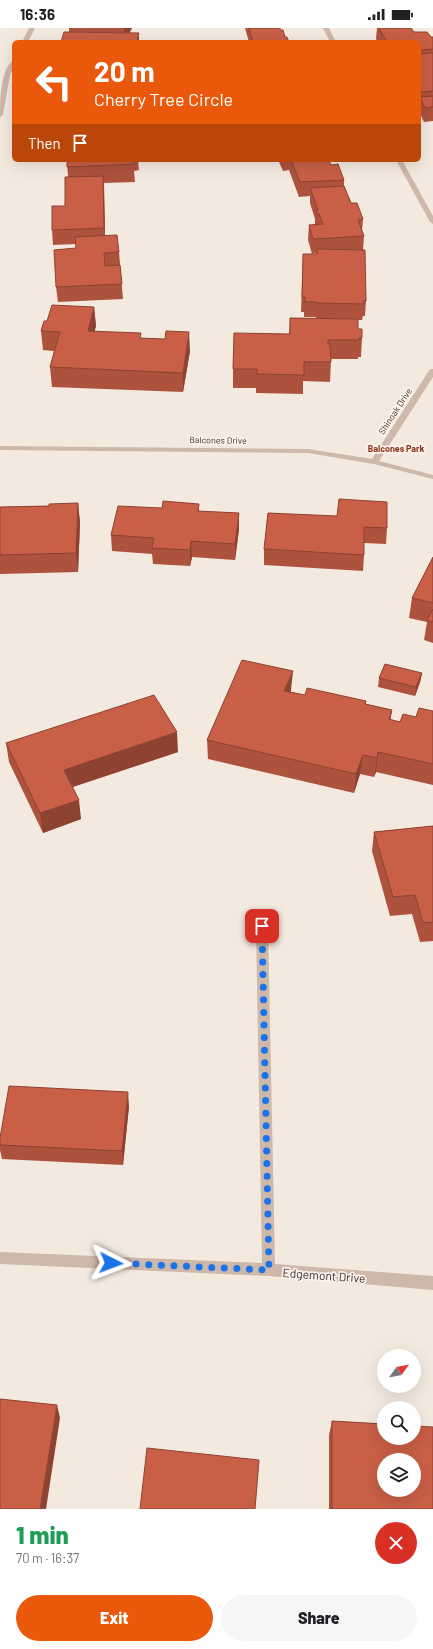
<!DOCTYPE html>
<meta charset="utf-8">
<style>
body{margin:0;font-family:Barlow,sans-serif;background:#f6f6f6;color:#202124;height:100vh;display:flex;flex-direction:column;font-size:15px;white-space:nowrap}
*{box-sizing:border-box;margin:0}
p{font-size:13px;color:#757577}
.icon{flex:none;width:22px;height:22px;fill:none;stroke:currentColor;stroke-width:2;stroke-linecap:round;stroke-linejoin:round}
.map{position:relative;height:1481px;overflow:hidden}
.details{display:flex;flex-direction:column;background:#fff;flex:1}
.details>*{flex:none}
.guide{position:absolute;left:12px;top:12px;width:409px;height:122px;border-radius:6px;box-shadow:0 4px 16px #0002;background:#ea580c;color:#fff;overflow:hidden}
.needle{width:26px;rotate:57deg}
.controls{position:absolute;left:377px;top:1321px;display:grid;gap:8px}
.controls a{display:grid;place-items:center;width:44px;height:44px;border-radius:50%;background:#fff;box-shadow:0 4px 16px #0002;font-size:20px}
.pin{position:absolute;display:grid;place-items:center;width:34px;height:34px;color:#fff;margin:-17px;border-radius:8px;box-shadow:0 2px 6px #0006}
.me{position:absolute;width:44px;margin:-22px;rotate:93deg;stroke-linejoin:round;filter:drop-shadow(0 0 3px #0008)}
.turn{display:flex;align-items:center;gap:14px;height:84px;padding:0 16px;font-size:18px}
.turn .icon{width:52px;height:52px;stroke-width:2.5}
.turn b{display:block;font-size:28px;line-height:34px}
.then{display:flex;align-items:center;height:38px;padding:0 16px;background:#0003;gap:8px;font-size:15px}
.round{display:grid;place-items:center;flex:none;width:42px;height:42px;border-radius:21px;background:#f6f6f6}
.head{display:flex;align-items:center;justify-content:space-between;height:68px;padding:0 16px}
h1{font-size:24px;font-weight:800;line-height:30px;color:#1e9e55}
.primary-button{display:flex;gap:8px;margin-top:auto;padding:8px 16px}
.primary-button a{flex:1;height:46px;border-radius:24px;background:#ea580c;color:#fff;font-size:16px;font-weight:800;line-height:46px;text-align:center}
.primary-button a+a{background:#f6f6f6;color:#202124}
.status{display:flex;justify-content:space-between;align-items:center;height:28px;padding:0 20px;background:#fff;direction:ltr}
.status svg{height:11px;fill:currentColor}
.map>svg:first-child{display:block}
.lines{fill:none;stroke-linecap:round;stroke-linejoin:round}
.minor{fill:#cdb8aa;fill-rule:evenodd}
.wall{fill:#ad523d}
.shaded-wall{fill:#8d4232}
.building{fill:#c95f47;stroke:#8d4232;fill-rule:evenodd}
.route{stroke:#1a73e8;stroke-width:7;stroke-dasharray:0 12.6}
.labels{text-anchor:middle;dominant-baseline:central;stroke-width:3.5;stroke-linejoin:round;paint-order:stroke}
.far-street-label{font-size:9px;fill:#3a2e2a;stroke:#fbf3ec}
.far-neighbourhood-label{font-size:9px;font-weight:bold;fill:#8c3320;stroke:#fbf3ec}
.near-street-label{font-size:12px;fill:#3a2e2a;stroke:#fbf3ec}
</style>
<div class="status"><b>16:36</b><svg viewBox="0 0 49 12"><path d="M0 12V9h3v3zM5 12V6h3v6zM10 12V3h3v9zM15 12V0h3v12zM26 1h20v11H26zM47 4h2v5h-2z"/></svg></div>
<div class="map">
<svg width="433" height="1481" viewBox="0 0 433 1481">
<rect width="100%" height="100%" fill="#f4e9df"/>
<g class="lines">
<path class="minor" d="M 29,0 L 35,0 L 28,14 L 22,14 Z
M 323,0 L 329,0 L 336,14 L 330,14 Z
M 14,32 L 14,39 L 10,47 L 3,87 L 0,89 C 0,74 0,40 14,32 Z
M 396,132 L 402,132 L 433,188 L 433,196 L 430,194 Z
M 430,341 L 433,341 L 433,349 L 379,433 L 433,447 L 433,451 L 374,436 L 308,425 L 0,422 L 0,418 L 308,421 L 372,431 Z
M 262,893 L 266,895 L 268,898 L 275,1236 L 433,1248 L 433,1262 L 269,1248 L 0,1236 L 0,1224 L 262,1235 L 256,898 L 258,895 Z"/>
</g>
<path class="wall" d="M 69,0 L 132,0 L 129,5 L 69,4 Z
M 245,0 L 280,0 L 280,2 L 289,14 L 249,14 Z
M 377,0 L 411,0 L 414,4 L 431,9 L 433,9 L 433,93 L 424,94 L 419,83 L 419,14 L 378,14 L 376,11 Z
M 67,132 L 138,132 L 139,142 L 134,143 L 135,154 L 104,155 L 105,208 L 119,224 L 123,271 L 58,274 L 56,259 L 76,220 L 76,216 L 53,217 L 52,202 L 65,178 L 68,149 Z
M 280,132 L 329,132 L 331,137 L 344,152 L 344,158 L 351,175 L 363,191 L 362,203 L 364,208 L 363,222 L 366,273 L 365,288 L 363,288 L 362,292 L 358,292 L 358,301 L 362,310 L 361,329 L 358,329 L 358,331 L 331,331 L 330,354 L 303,353 L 303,366 L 256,365 L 256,360 L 233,360 L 233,341 L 289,306 L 290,290 L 316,290 L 316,289 L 304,289 L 304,284 L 301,284 L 303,226 L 316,226 L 316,225 L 312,226 L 308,212 L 309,197 L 315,197 L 315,191 L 310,175 L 310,168 L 299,169 L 289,142 L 283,143 L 279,134 Z
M 94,279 L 96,298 L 94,303 L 141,310 L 190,323 L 183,364 L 52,359 L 50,339 L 54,323 L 43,322 L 41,303 L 47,293 Z
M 78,475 L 80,495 L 78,544 L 0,546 L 0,479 L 49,478 Z
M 199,476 L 199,483 L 239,501 L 235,532 L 192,529 L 190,538 L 153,536 L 152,526 L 112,523 L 111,507 L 162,480 Z
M 268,485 L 387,500 L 386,516 L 364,515 L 364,527 L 363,543 L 264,537 L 264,521 Z
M 433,529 L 433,615 L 424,612 L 427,594 L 409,590 L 412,570 Z
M 422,645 L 420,654 L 415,668 L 378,659 L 379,650 Z
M 291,662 L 291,664 L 305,667 L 366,673 L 366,676 L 392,682 L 390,692 L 400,694 L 433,683 L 433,757 L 376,744 L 374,749 L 360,746 L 354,765 L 208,731 L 207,712 Z
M 6,715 L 178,724 L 73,759 L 81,791 L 43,805 L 9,734 Z
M 433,798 L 433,913 L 420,914 L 412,886 L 390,888 L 372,823 L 374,804 Z
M 129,1078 L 123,1137 L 2,1131 L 0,1122 L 0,1110 Z
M 332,1393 L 433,1481 L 329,1481 L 329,1407 Z"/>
<path class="shaded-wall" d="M 124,0 L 132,0 L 125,13 Z
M 139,5 L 139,14 L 137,14 Z
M 103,148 L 104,162 L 105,215 L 104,200 Z
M 94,279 L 96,298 L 90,322 L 88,303 Z
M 189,304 L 190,323 L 183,364 L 183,345 Z
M 78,475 L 80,495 L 78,544 L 76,525 Z
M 239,485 L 239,501 L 235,532 L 235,516 Z
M 191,513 L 192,529 L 190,538 L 190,522 Z
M 293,643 L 291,662 L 283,683 L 284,663 Z
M 422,645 L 420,654 L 415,668 L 416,659 Z
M 392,682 L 389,701 L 389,691 Z
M 177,704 L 178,724 L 66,761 L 64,742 Z
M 378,724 L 376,744 L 374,749 L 377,730 Z
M 363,727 L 360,746 L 354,765 L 356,746 Z
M 79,772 L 81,791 L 43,805 L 40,785 Z
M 128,1064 L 129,1078 L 123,1137 L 122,1123 Z
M 57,1377 L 60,1390 L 46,1481 L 40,1481 Z"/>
<path class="building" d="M 249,0 L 280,0 L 280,2 L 283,2 L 285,9 L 287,9 L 289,14 L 253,14 Z
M 379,0 L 411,0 L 414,4 L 427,4 L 431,9 L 433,9 L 433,21 L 419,22 L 419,14 L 387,14 Z
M 64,4 L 139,5 L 137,14 L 61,14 Z
M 433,25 L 433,63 L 422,64 L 419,60 L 419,26 Z
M 433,68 L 433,79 L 425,80 L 420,69 Z
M 67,132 L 134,132 L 134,136 L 67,139 Z
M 291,132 L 329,132 L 331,137 L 338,136 L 344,152 L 300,154 Z
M 103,148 L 104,200 L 52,202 L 52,178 L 65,178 L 65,149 Z
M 344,158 L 351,175 L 357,175 L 363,191 L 358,192 L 364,208 L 313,211 L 309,197 L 323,196 L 319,186 L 317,186 L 316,182 L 318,182 L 310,160 Z
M 117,207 L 119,224 L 104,225 L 105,238 L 120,237 L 122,256 L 56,259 L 54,222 L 76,220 L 75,209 Z
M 317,221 L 365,222 L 366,273 L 363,273 L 364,276 L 317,275 L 317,274 L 305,274 L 305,269 L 302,269 L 303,226 L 317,226 Z
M 52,277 L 94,279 L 88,303 L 141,305 L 140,310 L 165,311 L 166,303 L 189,304 L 183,345 L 50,339 L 60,304 L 41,303 L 44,293 L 47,293 Z
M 290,290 L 358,291 L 358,301 L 362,301 L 362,310 L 359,310 L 360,312 L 328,312 L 328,316 L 330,316 L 331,334 L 304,334 L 304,347 L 257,346 L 257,341 L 233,341 L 234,305 L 290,306 Z
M 339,471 L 387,474 L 387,500 L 364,499 L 364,527 L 264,521 L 268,485 L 337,488 Z
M 163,473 L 199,476 L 198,483 L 239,485 L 235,516 L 191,513 L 190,522 L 152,520 L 154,510 L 111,507 L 118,478 L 162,480 Z
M 78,475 L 76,525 L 0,527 L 0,479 L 49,478 L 49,476 Z
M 433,529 L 433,575 L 412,570 Z
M 433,581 L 433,594 L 427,592 Z
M 242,632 L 293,643 L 284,663 L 305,667 L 307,660 L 366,673 L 365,676 L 392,682 L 389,691 L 400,694 L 403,686 L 416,689 L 419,680 L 433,683 L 433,736 L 378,724 L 377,730 L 363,727 L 356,746 L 207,712 Z
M 385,636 L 422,645 L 416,659 L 379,650 Z
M 154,667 L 177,704 L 64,742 L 79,772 L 40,785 L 6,715 Z
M 433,798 L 433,894 L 423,895 L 415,867 L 393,869 L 374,804 Z
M 9,1058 L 128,1064 L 122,1123 L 0,1117 L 0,1110 Z
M 0,1371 L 57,1377 L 40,1481 L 0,1481 Z
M 332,1393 L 384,1396 L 384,1410 L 414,1410 L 414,1398 L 433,1399 L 433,1481 L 332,1481 ZM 384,1432 L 414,1432 L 414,1462 L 384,1462 Z
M 147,1420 L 259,1432 L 255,1481 L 140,1481 Z"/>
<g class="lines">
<path class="route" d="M 111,1235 L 269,1242 L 262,898"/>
</g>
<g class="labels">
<g class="far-street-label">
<text transform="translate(395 383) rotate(-57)">Shinoak Drive</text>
<text transform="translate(218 412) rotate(1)">Balcones Drive</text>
</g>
<g class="far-neighbourhood-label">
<text x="396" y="420">Balcones Park</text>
</g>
<g class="near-street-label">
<text transform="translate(324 1247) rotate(4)">Edgemont Drive</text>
</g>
</g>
</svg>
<div class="controls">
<a><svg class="needle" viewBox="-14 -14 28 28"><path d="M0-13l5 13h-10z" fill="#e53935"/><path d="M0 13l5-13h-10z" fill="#757577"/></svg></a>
<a><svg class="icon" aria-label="search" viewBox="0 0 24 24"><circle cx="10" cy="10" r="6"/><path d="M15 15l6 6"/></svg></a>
<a><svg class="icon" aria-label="layers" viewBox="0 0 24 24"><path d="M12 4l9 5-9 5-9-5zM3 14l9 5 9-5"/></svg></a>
</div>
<div class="pin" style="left:262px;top:898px;background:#d93025"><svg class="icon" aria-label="arrive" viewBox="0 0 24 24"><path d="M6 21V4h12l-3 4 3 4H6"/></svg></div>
<svg class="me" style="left:111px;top:1235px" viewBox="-20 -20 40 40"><path d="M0-17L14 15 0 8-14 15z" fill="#1a73e8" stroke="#fff" stroke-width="4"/></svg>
<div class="guide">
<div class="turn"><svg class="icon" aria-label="left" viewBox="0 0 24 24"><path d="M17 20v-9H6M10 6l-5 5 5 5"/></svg><div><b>20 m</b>Cherry Tree Circle</div></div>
<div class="then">Then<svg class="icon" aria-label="arrive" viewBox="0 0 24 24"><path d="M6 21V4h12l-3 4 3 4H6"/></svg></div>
</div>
</div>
<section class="details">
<div class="head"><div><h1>1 min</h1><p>70 m · 16:37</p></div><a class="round" style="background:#d93025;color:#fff"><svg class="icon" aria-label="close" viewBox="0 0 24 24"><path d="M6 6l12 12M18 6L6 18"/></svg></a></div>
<div class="primary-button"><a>Exit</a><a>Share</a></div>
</section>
